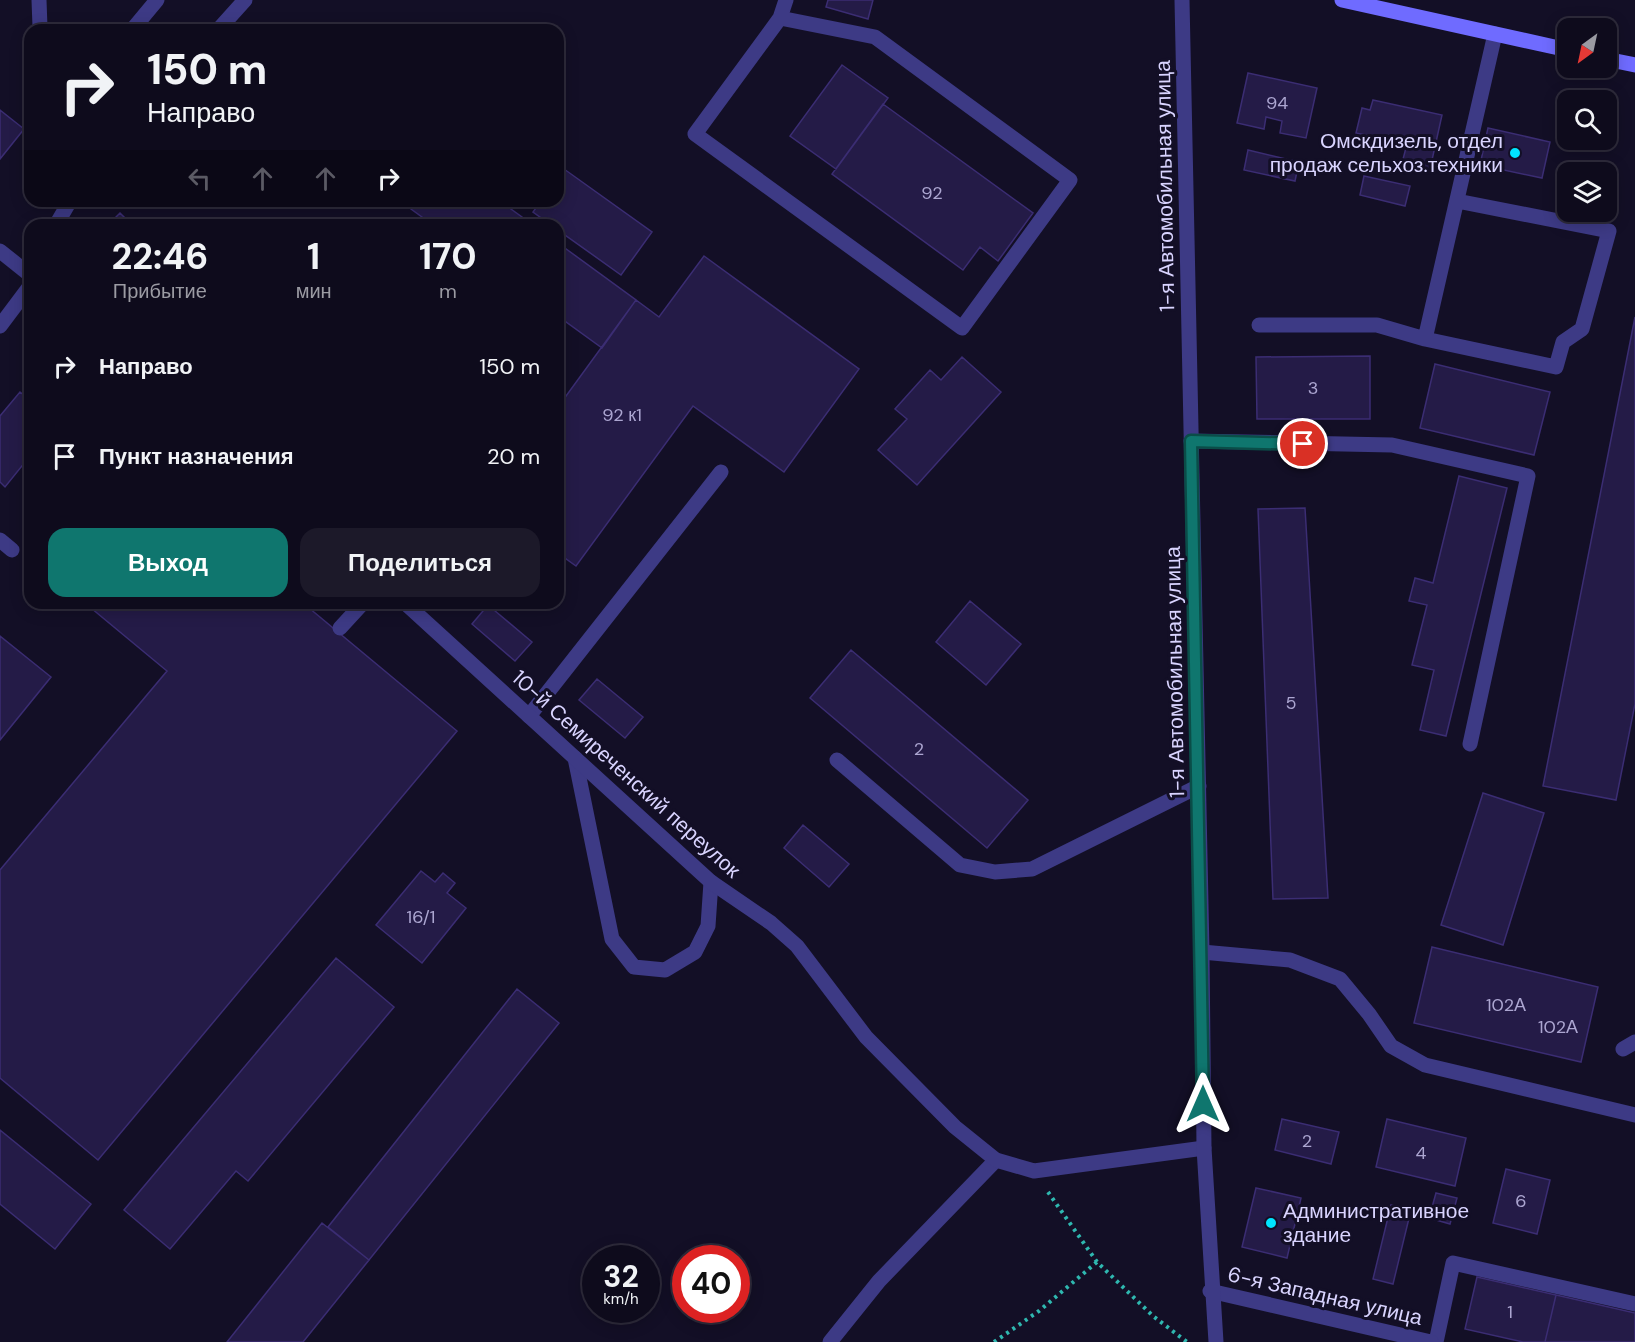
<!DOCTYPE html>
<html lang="ru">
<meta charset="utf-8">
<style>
body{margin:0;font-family:"DM Sans",sans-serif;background:#1c1929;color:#f1f3f6;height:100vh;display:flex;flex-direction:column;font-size:22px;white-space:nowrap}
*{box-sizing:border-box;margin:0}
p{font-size:20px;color:#9b9ba3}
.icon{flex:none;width:33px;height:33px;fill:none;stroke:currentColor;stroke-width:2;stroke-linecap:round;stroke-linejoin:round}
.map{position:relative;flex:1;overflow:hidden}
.panel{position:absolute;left:24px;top:219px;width:540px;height:390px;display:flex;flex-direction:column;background:#0e0b1c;border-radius:18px;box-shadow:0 3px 15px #0003,0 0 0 2px #2e2b3b}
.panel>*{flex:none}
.guide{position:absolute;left:24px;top:24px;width:540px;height:183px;border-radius:18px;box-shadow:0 3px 15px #0003,0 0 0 2px #2e2b3b;background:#0e0b1c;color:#f1f3f6;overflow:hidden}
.needle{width:39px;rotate:213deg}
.fabs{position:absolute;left:1557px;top:18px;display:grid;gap:12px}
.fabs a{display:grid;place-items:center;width:60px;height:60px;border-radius:12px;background:#0e0b1c;box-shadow:0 3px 15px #0003,0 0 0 2px #2e2b3b;font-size:30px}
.speed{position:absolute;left:582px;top:1245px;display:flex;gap:12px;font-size:30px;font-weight:700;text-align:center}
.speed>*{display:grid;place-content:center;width:78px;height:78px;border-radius:50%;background:#0e0b1c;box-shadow:0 3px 15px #0003,0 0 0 2px #2e2b3b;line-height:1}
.speed small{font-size:15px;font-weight:400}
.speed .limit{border:9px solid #d22;background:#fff;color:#111}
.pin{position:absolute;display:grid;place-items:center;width:51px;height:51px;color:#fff;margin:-26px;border:3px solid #fff;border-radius:50%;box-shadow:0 2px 6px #0007}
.me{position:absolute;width:66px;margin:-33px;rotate:0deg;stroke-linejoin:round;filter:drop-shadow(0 0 4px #0008)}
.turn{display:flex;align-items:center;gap:21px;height:126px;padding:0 24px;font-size:27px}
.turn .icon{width:78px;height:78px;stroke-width:2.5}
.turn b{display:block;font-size:42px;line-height:51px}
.lanes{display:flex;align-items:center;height:57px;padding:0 24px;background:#0003;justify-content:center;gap:30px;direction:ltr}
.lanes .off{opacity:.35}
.eta{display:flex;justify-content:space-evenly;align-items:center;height:102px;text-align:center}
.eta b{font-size:36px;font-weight:700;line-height:42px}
.button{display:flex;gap:12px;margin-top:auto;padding:12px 24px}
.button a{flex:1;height:69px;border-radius:18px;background:#0f766e;color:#fff;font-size:24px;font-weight:700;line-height:69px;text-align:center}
.button a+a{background:#1c1929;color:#f1f3f6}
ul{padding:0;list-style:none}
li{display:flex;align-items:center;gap:18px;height:90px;padding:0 24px}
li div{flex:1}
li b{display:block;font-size:22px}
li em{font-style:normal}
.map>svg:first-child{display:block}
.building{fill:#241b47;stroke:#3b2d73;stroke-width:1.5}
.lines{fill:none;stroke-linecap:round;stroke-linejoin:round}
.path{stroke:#2fb8b0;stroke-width:4;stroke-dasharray:3 4.5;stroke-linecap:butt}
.service{stroke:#3d3a85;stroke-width:15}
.minor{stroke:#3d3a85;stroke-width:15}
.tertiary{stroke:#3d3a85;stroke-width:15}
.secondary{stroke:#6f6bff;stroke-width:15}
.route-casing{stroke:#0a4d48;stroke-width:15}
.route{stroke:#0f766e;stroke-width:10}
.poi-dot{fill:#00e5ff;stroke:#130f26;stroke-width:2}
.labels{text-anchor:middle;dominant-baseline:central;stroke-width:6;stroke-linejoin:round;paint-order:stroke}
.number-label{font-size:18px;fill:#aca6d1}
.poi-label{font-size:21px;fill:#d9d4ff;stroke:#130f26;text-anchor:end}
.street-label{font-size:21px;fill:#d9d4ff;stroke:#130f26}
</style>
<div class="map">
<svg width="1635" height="1342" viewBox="0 0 1635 1342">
<rect width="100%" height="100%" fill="#130f26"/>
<path class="building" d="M 828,0 L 873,0 L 868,19 L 826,7 Z
M 842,65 L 888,98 L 836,169 L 790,136 Z
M 1248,73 L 1317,88 L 1306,138 L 1280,133 L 1282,121 L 1266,117 L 1264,129 L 1237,123 Z
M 1373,100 L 1442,115 L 1430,169 L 1402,163 L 1407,144 L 1356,133 L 1362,108 L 1370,110 Z
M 883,104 L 1033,213 L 998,261 L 980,247 L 963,270 L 832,174 Z
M 0,110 L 24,129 L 0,159 Z
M 1488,128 L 1550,142 L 1542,178 L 1480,165 Z
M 1248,150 L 1299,162 L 1295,181 L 1244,170 Z
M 564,169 L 652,232 L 621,275 L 558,230 L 558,225 L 551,225 L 533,212 L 541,201 L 558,201 L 558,178 Z
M 1364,176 L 1410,186 L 1405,206 L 1360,195 Z
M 400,201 L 500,201 L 533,225 L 433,225 Z
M 120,213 L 132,225 L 108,225 Z
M 558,243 L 636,300 L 602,348 L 558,316 Z
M 704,256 L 859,369 L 784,472 L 693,406 L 576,566 L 558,553 L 558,407 L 636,300 L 659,317 Z
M 1635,317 L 1635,704 L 1616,800 L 1543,786 Z
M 1370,356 L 1370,419 L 1257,419 L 1256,357 Z
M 962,357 L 1001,392 L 917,485 L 878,450 L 907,419 L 895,409 L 930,370 L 941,380 Z
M 1435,364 L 1550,392 L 1534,455 L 1420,428 Z
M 20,392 L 30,400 L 30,456 L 5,487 L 0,482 L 0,416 Z
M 1459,476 L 1507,488 L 1446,736 L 1420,730 L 1434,670 L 1412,665 L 1427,605 L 1409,601 L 1415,578 L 1433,583 Z
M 1305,508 L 1328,898 L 1273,899 L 1258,509 Z
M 970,601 L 1021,644 L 986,685 L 936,642 Z
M 85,603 L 303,603 L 457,731 L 98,1160 L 0,1078 L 0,870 L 167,671 Z
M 488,605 L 532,642 L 515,661 L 472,624 Z
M 0,636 L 51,677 L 0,740 Z
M 851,650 L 1028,800 L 987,848 L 810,698 Z
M 597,679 L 643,717 L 625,738 L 579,700 Z
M 1483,793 L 1544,813 L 1503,945 L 1441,925 Z
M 803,825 L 849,864 L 829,887 L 784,848 Z
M 421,871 L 435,882 L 443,873 L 455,883 L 447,893 L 466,908 L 422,963 L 376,925 Z
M 1432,947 L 1598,987 L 1581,1062 L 1414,1023 Z
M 336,958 L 394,1007 L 248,1181 L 236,1171 L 170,1249 L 124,1210 Z
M 517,989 L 559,1023 L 369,1260 L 328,1227 Z
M 1282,1119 L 1339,1132 L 1331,1164 L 1275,1150 Z
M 1387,1119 L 1466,1138 L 1455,1186 L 1376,1167 Z
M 0,1130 L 91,1204 L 55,1249 L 0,1204 Z
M 1506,1169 L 1550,1180 L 1537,1234 L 1493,1223 Z
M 1256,1188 L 1301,1198 L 1287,1258 L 1242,1247 Z
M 1436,1193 L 1457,1198 L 1450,1224 L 1429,1218 Z
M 1391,1205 L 1411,1210 L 1393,1284 L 1373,1279 Z
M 322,1223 L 369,1260 L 303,1342 L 227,1342 Z
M 1477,1277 L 1556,1295 L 1545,1342 L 1523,1342 L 1465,1329 Z
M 1556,1295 L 1635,1313 L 1635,1342 L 1545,1342 Z"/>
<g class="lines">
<path class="path" d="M 1048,1192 L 1097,1262 L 1153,1316 L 1187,1342
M 994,1342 L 1039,1311 L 1097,1262"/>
<path class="service" d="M 39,0 L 40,27 L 42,30
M 780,18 L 875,37 L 1070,180 L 962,328 L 695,134 L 780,18 L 786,0
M 132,30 L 157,0
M 1259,325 L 1377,325 L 1425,339 L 1556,367 L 1563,342 L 1582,329 L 1609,231 L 1457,201
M 1425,339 L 1495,34
M 1191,441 L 1392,445 L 1528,476 L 1470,744
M 0,540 L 12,550
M 340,628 L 363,603
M 529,716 L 721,472
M 575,758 L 612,939 L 634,967 L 665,970 L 695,952 L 708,926 L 711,882
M 837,760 L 960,865 L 995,872 L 1032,869 L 1199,786
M 1623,1049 L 1635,1042
M 830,1342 L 879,1281 L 996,1160
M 1436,1342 L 1453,1263 L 1635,1304"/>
<path class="minor" d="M 218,30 L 245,0
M 56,225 L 70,201
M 0,251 L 30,275
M 0,326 L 30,286
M 405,603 L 711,882 L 771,923 L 797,946 L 866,1037 L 955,1127 L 996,1160 L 1034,1171 L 1204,1148
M 1202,952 L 1290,960 L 1340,979 L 1369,1014 L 1391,1046 L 1425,1065 L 1635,1115
M 1210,1291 L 1431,1342"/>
<path class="tertiary" d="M 1182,0 L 1202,952 L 1204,1148 L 1216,1342"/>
<path class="secondary" d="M 1342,0 L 1568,50
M 1606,59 L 1635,65"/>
</g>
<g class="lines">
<g class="route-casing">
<path id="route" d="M 1203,1104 L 1191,441 L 1303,444"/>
</g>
<use href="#route" class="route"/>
</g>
<g class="poi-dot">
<circle cx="1515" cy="153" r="6"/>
<circle cx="1271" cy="1223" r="6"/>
</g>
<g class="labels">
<g class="number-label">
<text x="1277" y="103">94</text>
<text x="932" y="193">92</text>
<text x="1313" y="388">3</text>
<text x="622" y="415">92 к1</text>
<text x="1291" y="703">5</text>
<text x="919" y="749">2</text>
<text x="421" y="917">16/1</text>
<text x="1506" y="1005">102А</text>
<text x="1558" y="1027">102А</text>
<text x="1307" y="1141">2</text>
<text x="1421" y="1153">4</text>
<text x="1521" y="1201">6</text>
<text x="1510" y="1312">1</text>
</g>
<g class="poi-label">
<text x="1503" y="141">Омскдизель, отдел<tspan x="1503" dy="24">продаж сельхоз.техники</tspan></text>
<text x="1283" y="1211" text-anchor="start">Административное<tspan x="1283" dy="24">здание</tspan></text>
</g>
<g class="street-label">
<text transform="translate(1165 186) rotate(-91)">1-я Автомобильная улица</text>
<text transform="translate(1175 672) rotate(-91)">1-я Автомобильная улица</text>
<text transform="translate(626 774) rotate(42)">10-й Семиреченский переулок</text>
<text transform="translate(1325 1296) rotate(13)">6-я Западная улица</text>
</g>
</g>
</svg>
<div class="fabs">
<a><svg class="needle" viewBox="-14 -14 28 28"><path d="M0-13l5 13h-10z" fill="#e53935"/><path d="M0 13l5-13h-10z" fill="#9b9ba3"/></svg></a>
<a><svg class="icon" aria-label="search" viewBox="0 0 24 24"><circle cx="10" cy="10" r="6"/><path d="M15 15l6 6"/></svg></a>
<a><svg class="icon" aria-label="layers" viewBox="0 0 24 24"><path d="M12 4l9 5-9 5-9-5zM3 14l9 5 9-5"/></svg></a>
</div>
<div class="speed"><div>32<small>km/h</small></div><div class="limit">40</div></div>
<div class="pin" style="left:1303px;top:444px;background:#d93025"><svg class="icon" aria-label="arrive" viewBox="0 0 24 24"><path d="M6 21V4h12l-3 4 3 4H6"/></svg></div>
<svg class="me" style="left:1203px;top:1104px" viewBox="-20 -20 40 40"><path d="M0-17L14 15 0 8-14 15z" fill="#0f766e" stroke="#fff" stroke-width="4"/></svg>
<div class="guide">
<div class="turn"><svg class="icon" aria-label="right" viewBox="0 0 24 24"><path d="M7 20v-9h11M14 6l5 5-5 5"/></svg><div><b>150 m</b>Направо</div></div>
<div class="lanes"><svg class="icon off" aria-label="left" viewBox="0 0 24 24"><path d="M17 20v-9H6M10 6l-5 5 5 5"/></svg><svg class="icon off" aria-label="ahead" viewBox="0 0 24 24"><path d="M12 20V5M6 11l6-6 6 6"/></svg><svg class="icon off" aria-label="ahead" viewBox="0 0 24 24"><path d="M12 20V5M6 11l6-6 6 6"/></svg><svg class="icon" aria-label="right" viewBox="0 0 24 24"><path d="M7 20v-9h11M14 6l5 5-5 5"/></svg></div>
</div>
<section class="panel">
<div class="eta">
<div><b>22:46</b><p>Прибытие</p></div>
<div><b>1</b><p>мин</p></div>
<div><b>170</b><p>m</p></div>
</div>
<ul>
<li><svg class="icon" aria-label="right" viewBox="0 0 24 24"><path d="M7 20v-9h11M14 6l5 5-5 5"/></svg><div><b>Направо</b></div><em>150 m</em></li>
<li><svg class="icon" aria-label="arrive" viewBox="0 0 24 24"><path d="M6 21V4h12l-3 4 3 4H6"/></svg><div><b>Пункт назначения</b></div><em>20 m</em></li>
</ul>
<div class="button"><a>Выход</a><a>Поделиться</a></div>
</section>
</div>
